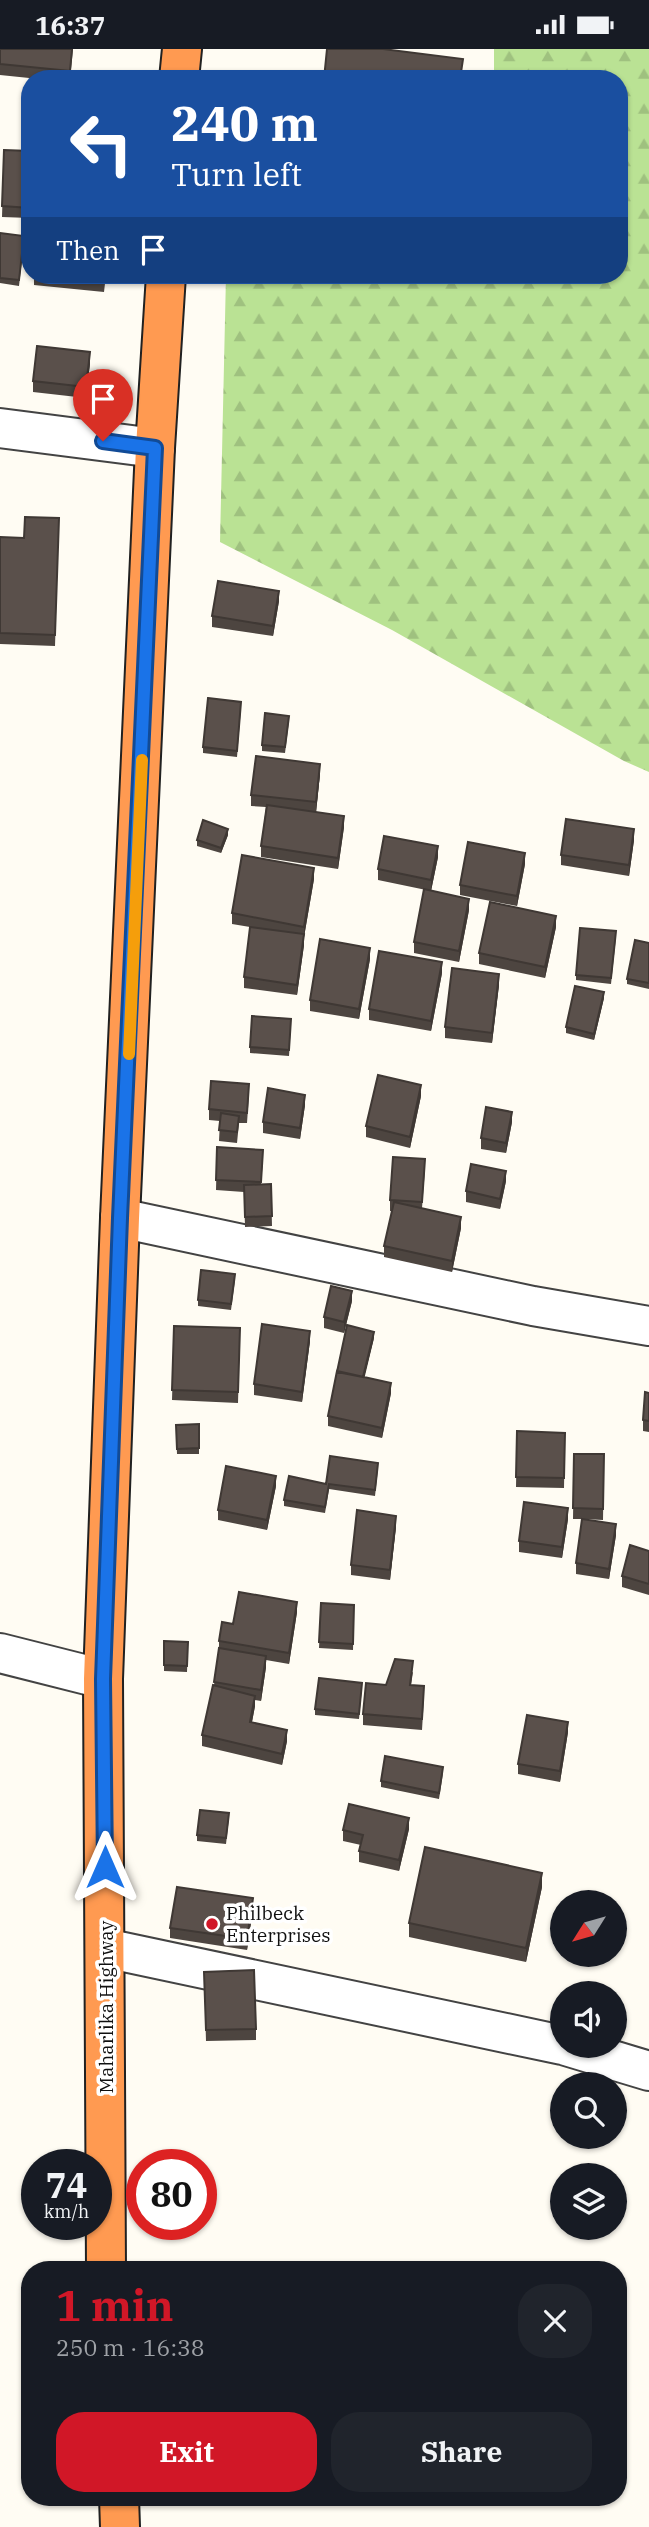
<!DOCTYPE html>
<meta charset="utf-8">
<style>
body{margin:0;font-family:"IBM Plex Serif",serif;background:#20242c;color:#f1f3f6;height:100vh;display:flex;flex-direction:column;font-size:26px;white-space:nowrap}
*{box-sizing:border-box;margin:0}
p{font-size:23px;color:#9ea1a6}
.icon{flex:none;width:38px;height:38px;fill:none;stroke:currentColor;stroke-width:2;stroke-linecap:round;stroke-linejoin:round}
.map{position:relative;flex:1;overflow:hidden}
.side{position:absolute;left:21px;top:2212px;width:606px;height:245px;display:flex;flex-direction:column;background:#171b24;border-radius:28px;box-shadow:0 2px 5px #0004}
.side>*{flex:none}
.hud{position:absolute;left:21px;top:21px;width:607px;height:214px;border-radius:28px;box-shadow:0 2px 5px #0004;background:#1a4fa0;color:#fff;overflow:hidden}
.needle{width:46px;rotate:233deg}
.controls{position:absolute;left:550px;top:1841px;display:grid;gap:14px}
.controls a{display:grid;place-items:center;width:77px;height:77px;border-radius:50%;background:#171b24;box-shadow:0 2px 5px #0004;font-size:35px}
.speed{position:absolute;left:21px;top:2100px;display:flex;gap:14px;font-size:35px;font-weight:700;text-align:center}
.speed>*{display:grid;place-content:center;width:91px;height:91px;border-radius:50%;background:#171b24;box-shadow:0 2px 5px #0004;line-height:1}
.speed small{font-size:18px;font-weight:400}
.speed .limit{border:10px solid #d22;background:#fff;color:#111}
.pin{position:absolute;display:grid;place-items:center;width:60px;height:60px;color:#fff;margin:-72px -30px;border-radius:50% 50% 50% 0;rotate:-45deg;box-shadow:0 0 7px #0007}
.pin .icon{rotate:45deg}
.me{position:absolute;width:77px;margin:-38px;rotate:0deg;stroke-linejoin:round;filter:drop-shadow(0 0 5px #0008)}
.turn{display:flex;align-items:center;gap:24px;height:147px;padding:0 35px;font-size:32px}
.turn .icon{width:91px;height:91px;stroke-width:2.5}
.turn b{display:block;font-size:49px;line-height:60px}
.then{display:flex;align-items:center;height:66px;padding:0 35px;background:#0003;gap:14px;font-size:26px}
.round{display:grid;place-items:center;flex:none;width:74px;height:74px;border-radius:28px;background:#20242c}
.headline{display:flex;align-items:center;justify-content:space-between;height:119px;padding:0 35px}
h1{font-size:42px;font-weight:700;line-height:52px;color:#d11727}
.primary-button{display:flex;gap:14px;margin-top:auto;padding:14px 35px}
.primary-button a{flex:1;height:80px;border-radius:28px;background:#d11727;color:#fff;font-size:28px;font-weight:700;line-height:80px;text-align:center}
.primary-button a+a{background:#20242c;color:#f1f3f6}
.status{display:flex;justify-content:space-between;align-items:center;height:49px;padding:0 35px;background:#171b24;direction:ltr}
.status svg{height:19px;fill:currentColor}
.map>svg:first-child{display:block}
.forest{fill:url(#forest-firs)}
.lines{fill:none;stroke-linecap:round;stroke-linejoin:round}
.minor-casing{stroke:#434343;stroke-width:42}
.highway-casing{stroke:#212121;stroke-width:42}
.minor{stroke:#fff;stroke-width:38}
.highway{stroke:#ff9a51;stroke-width:38}
.wall{fill:#4d4540}
.shaded-wall{fill:#3f3834}
.building{fill:#5a504b;stroke:#3f3834;stroke-width:2}
.route-casing{stroke:#114b97;stroke-width:18}
.route{stroke:#1a73e8;stroke-width:12}
.slow{stroke:#f59e0b;stroke-width:12}
.poi-dot{fill:#d11727;stroke:#fff;stroke-width:2.5}
.labels{text-anchor:middle;dominant-baseline:central;stroke-width:7;stroke-linejoin:round;paint-order:stroke}
.poi-label{font-size:19px;fill:#101010;stroke:#fff;text-anchor:start}
.street-label{font-size:19px;fill:#101010;stroke:#fff}
</style>
<div class="status"><b>16:37</b><svg viewBox="0 0 49 12"><path d="M0 12V9h3v3zM5 12V6h3v6zM10 12V3h3v9zM15 12V0h3v12zM26 1h20v11H26zM47 4h2v5h-2z"/></svg></div>
<div class="map">
<svg width="649" height="2478" viewBox="0 0 649 2478">
<defs>
<pattern id="forest-firs" width="22" height="20" patternUnits="userSpaceOnUse" patternTransform="scale(1.75)"><rect width="22" height="20" fill="#bae294"/><path d="M5 1l3.5 6h-7zM16 11l3.5 6h-7z" fill="#9fc17f"/></pattern>
</defs>
<rect width="100%" height="100%" fill="#fffcf3"/>
<path class="forest" d="M 494,0 L 649,0 L 649,723 L 624,712 L 392,581 L 220,493 L 226,226 L 620,226 L 620,163 L 626,163 L 620,127 L 620,30 L 494,30 Z"/>
<g class="lines">
<g class="minor-casing">
<path id="minor" d="M 0,379 L 155,399
M 120,1169 L 533,1257 L 649,1277
M 0,1604 L 103,1630
M 105,1899 L 562,1996
M 566,1997 L 649,2022"/>
</g>
<g class="highway-casing">
<path id="highway" d="M 179,30 L 182,0
M 106,2221 L 103,1630 L 120,1169 L 155,399 L 166,226
M 119,2448 L 120,2478"/>
</g>
<use href="#minor" class="minor"/>
<use href="#highway" class="highway"/>
</g>
<path class="wall" d="M 0,0 L 73,0 L 70,30 L 39,30 L 0,26 Z
M 4,101 L 30,102 L 30,169 L 2,168 Z
M 0,184 L 24,193 L 19,237 L 0,234 Z
M 34,226 L 106,226 L 104,243 L 34,236 Z
M 90,314 L 86,349 L 33,343 L 33,332 Z
M 59,469 L 55,597 L 0,595 L 0,488 L 24,489 Z
M 279,552 L 273,587 L 212,578 L 212,567 Z
M 241,659 L 237,708 L 203,704 L 203,698 Z
M 289,672 L 285,704 L 262,702 L 262,696 Z
M 320,725 L 316,763 L 344,778 L 338,820 L 261,808 L 261,797 L 266,758 L 251,757 L 251,746 Z
M 228,786 L 221,804 L 197,797 L 197,791 Z
M 634,791 L 629,827 L 561,816 L 561,806 Z
M 438,808 L 431,842 L 378,831 L 378,820 Z
M 525,815 L 517,857 L 460,846 L 460,836 Z
M 314,830 L 304,888 L 304,896 L 297,946 L 244,939 L 244,928 L 250,878 L 232,875 L 232,864 Z
M 469,861 L 459,913 L 414,904 L 414,893 Z
M 556,878 L 545,929 L 479,915 L 479,904 Z
M 616,888 L 611,935 L 576,931 L 576,926 Z
M 649,894 L 649,940 L 627,935 L 627,930 Z
M 370,910 L 359,970 L 310,962 L 310,951 Z
M 442,924 L 431,982 L 369,971 L 369,960 Z
M 499,936 L 492,994 L 445,989 L 445,978 Z
M 604,949 L 594,991 L 566,984 L 566,978 Z
M 291,976 L 289,1007 L 250,1004 L 250,998 Z
M 249,1045 L 247,1074 L 239,1074 L 237,1094 L 219,1092 L 220,1072 L 209,1071 L 209,1060 Z
M 421,1047 L 410,1099 L 366,1088 L 366,1077 Z
M 305,1056 L 300,1090 L 263,1084 L 263,1073 Z
M 512,1073 L 506,1104 L 481,1100 L 481,1089 Z
M 217,1098 L 263,1111 L 261,1135 L 271,1135 L 272,1177 L 245,1178 L 244,1143 L 216,1141 Z
M 425,1120 L 422,1159 L 461,1179 L 452,1223 L 384,1208 L 384,1197 L 392,1162 L 390,1162 L 390,1151 Z
M 506,1132 L 500,1160 L 466,1153 L 466,1142 Z
M 235,1231 L 231,1261 L 198,1257 L 198,1251 Z
M 352,1252 L 344,1284 L 324,1279 L 324,1268 Z
M 174,1277 L 240,1279 L 238,1354 L 172,1351 Z
M 374,1289 L 364,1328 L 391,1344 L 382,1389 L 328,1377 L 328,1367 Z
M 310,1292 L 302,1353 L 254,1346 L 254,1335 Z
M 649,1344 L 649,1383 L 643,1382 L 643,1371 Z
M 199,1375 L 199,1405 L 177,1405 L 176,1376 Z
M 517,1382 L 565,1384 L 564,1439 L 516,1438 Z
M 574,1405 L 604,1405 L 603,1471 L 584,1470 L 616,1486 L 609,1530 L 576,1525 L 576,1514 L 582,1470 L 573,1470 Z
M 378,1420 L 375,1447 L 329,1440 L 325,1464 L 284,1457 L 284,1451 L 326,1435 Z
M 276,1437 L 267,1481 L 218,1471 L 218,1461 Z
M 568,1470 L 562,1509 L 519,1503 L 519,1492 Z
M 396,1478 L 390,1531 L 351,1526 L 351,1516 Z
M 649,1502 L 649,1546 L 622,1538 L 622,1527 Z
M 321,1554 L 354,1556 L 353,1601 L 319,1599 Z
M 297,1563 L 289,1615 L 266,1611 L 266,1618 L 261,1652 L 255,1651 L 255,1657 L 252,1673 L 287,1692 L 282,1716 L 202,1697 L 202,1686 L 214,1636 L 219,1599 L 219,1592 L 233,1575 Z
M 164,1592 L 188,1593 L 187,1623 L 164,1622 Z
M 413,1623 L 411,1636 L 424,1648 L 422,1681 L 363,1676 L 363,1665 L 386,1636 Z
M 362,1639 L 359,1670 L 315,1666 L 315,1660 Z
M 568,1683 L 560,1733 L 518,1725 L 518,1715 Z
M 443,1724 L 439,1750 L 381,1738 L 381,1732 Z
M 229,1769 L 226,1795 L 197,1792 L 197,1786 Z
M 409,1780 L 399,1822 L 359,1813 L 359,1802 L 361,1796 L 343,1792 L 343,1781 Z
M 542,1838 L 526,1913 L 409,1888 L 409,1874 Z
M 253,1860 L 247,1901 L 170,1889 L 170,1879 Z
M 204,1923 L 256,1980 L 256,1991 L 206,1992 Z"/>
<path class="shaded-wall" d="M 90,303 L 90,314 L 86,349 L 86,338 Z
M 279,542 L 279,552 L 273,587 L 273,577 Z
M 320,715 L 320,725 L 316,764 L 316,753 Z
M 344,767 L 344,778 L 338,820 L 338,809 Z
M 228,780 L 228,786 L 221,804 L 221,799 Z
M 634,780 L 634,791 L 629,827 L 629,816 Z
M 438,797 L 438,808 L 431,842 L 431,831 Z
M 525,804 L 525,815 L 517,857 L 517,847 Z
M 314,819 L 314,830 L 304,888 L 304,878 Z
M 469,850 L 469,861 L 459,913 L 459,902 Z
M 556,867 L 556,878 L 545,929 L 545,918 Z
M 304,885 L 304,896 L 297,946 L 297,936 Z
M 370,899 L 370,910 L 359,970 L 359,960 Z
M 442,913 L 442,924 L 431,982 L 431,972 Z
M 499,925 L 499,936 L 492,994 L 492,984 Z
M 604,943 L 604,949 L 594,991 L 594,985 Z
M 421,1036 L 421,1047 L 410,1099 L 410,1088 Z
M 305,1046 L 305,1056 L 300,1090 L 300,1079 Z
M 512,1063 L 512,1073 L 506,1104 L 506,1094 Z
M 506,1122 L 506,1132 L 500,1160 L 500,1150 Z
M 461,1168 L 461,1179 L 452,1223 L 452,1212 Z
M 352,1242 L 352,1252 L 344,1284 L 344,1273 Z
M 310,1282 L 310,1292 L 302,1353 L 302,1343 Z
M 374,1283 L 374,1289 L 363,1335 L 363,1329 Z
M 391,1334 L 391,1344 L 382,1389 L 382,1379 Z
M 276,1427 L 276,1437 L 267,1481 L 267,1471 Z
M 568,1459 L 568,1470 L 562,1509 L 562,1498 Z
M 396,1467 L 396,1478 L 390,1531 L 390,1521 Z
M 616,1475 L 616,1486 L 609,1530 L 609,1520 Z
M 297,1553 L 297,1563 L 289,1615 L 289,1604 Z
M 266,1607 L 266,1618 L 261,1652 L 261,1641 Z
M 255,1647 L 255,1657 L 250,1683 L 250,1673 Z
M 568,1673 L 568,1683 L 560,1733 L 560,1722 Z
M 287,1681 L 287,1692 L 282,1716 L 282,1705 Z
M 409,1769 L 409,1780 L 399,1822 L 399,1811 Z
M 542,1824 L 542,1838 L 526,1913 L 526,1899 Z
M 253,1849 L 253,1860 L 247,1901 L 247,1890 Z"/>
<path class="building" d="M 0,0 L 72,0 L 70,22 L 0,15 Z
M 327,0 L 383,0 L 463,10 L 460,30 L 324,30 Z
M 4,101 L 30,102 L 30,159 L 2,157 Z
M 0,184 L 24,187 L 19,231 L 0,229 Z
M 36,226 L 105,226 L 104,232 Z
M 37,297 L 90,303 L 86,338 L 33,332 Z
M 25,468 L 59,469 L 55,586 L 0,584 L 0,488 L 24,489 Z
M 218,532 L 279,542 L 273,577 L 212,567 Z
M 208,649 L 241,653 L 237,702 L 203,698 Z
M 265,664 L 289,667 L 285,698 L 262,696 Z
M 256,707 L 320,715 L 316,753 L 251,746 Z
M 267,756 L 344,767 L 338,809 L 261,797 Z
M 566,770 L 634,780 L 629,816 L 561,806 Z
M 203,771 L 228,780 L 221,799 L 197,791 Z
M 384,787 L 438,797 L 431,831 L 378,820 Z
M 468,793 L 525,804 L 517,847 L 460,836 Z
M 242,806 L 314,819 L 304,878 L 232,864 Z
M 424,840 L 469,850 L 459,902 L 414,893 Z
M 490,853 L 556,867 L 545,918 L 479,904 Z
M 250,878 L 304,885 L 297,936 L 244,928 Z
M 580,879 L 616,882 L 611,929 L 576,926 Z
M 320,890 L 370,899 L 359,960 L 310,951 Z
M 635,891 L 649,894 L 649,934 L 627,930 Z
M 379,902 L 442,913 L 431,972 L 369,960 Z
M 452,919 L 499,925 L 492,984 L 445,978 Z
M 575,937 L 604,943 L 594,985 L 566,978 Z
M 252,967 L 291,970 L 289,1001 L 250,998 Z
M 378,1026 L 421,1036 L 410,1088 L 366,1077 Z
M 211,1032 L 249,1035 L 247,1064 L 209,1060 Z
M 268,1039 L 305,1046 L 300,1079 L 263,1073 Z
M 486,1058 L 512,1063 L 506,1094 L 481,1089 Z
M 221,1064 L 239,1067 L 237,1083 L 219,1081 Z
M 217,1098 L 263,1101 L 261,1133 L 216,1131 Z
M 393,1108 L 425,1110 L 422,1153 L 390,1151 Z
M 471,1115 L 506,1122 L 500,1150 L 466,1142 Z
M 271,1135 L 272,1167 L 245,1168 L 244,1136 Z
M 394,1153 L 461,1168 L 452,1212 L 384,1197 Z
M 201,1221 L 235,1225 L 231,1255 L 198,1251 Z
M 331,1237 L 352,1242 L 344,1273 L 324,1268 Z
M 262,1275 L 310,1282 L 302,1343 L 254,1335 Z
M 347,1276 L 374,1283 L 363,1328 L 337,1323 Z
M 174,1277 L 240,1279 L 238,1343 L 172,1341 Z
M 337,1322 L 391,1334 L 382,1379 L 328,1367 Z
M 645,1343 L 649,1344 L 649,1372 L 643,1371 Z
M 199,1375 L 199,1399 L 177,1400 L 176,1376 Z
M 517,1382 L 565,1384 L 564,1429 L 516,1428 Z
M 574,1405 L 604,1405 L 603,1460 L 573,1459 Z
M 330,1407 L 378,1414 L 375,1441 L 329,1435 L 325,1458 L 284,1451 L 289,1427 L 326,1435 Z
M 226,1417 L 276,1427 L 267,1471 L 218,1461 Z
M 524,1453 L 568,1459 L 562,1498 L 519,1492 Z
M 357,1461 L 396,1467 L 390,1521 L 351,1516 Z
M 582,1470 L 616,1475 L 609,1520 L 576,1514 Z
M 630,1496 L 649,1502 L 649,1535 L 622,1527 Z
M 239,1543 L 297,1553 L 289,1604 L 219,1592 L 222,1573 L 233,1575 Z
M 321,1554 L 354,1556 L 353,1595 L 319,1593 Z
M 164,1592 L 188,1593 L 187,1617 L 164,1616 Z
M 219,1599 L 266,1607 L 261,1641 L 214,1633 Z
M 395,1610 L 413,1612 L 410,1636 L 424,1637 L 422,1670 L 363,1665 L 366,1634 L 386,1636 Z
M 319,1629 L 362,1634 L 359,1665 L 315,1660 Z
M 213,1636 L 255,1647 L 250,1673 L 287,1681 L 282,1705 L 202,1686 Z
M 527,1666 L 568,1673 L 560,1722 L 518,1715 Z
M 385,1707 L 443,1718 L 439,1744 L 381,1732 Z
M 349,1755 L 409,1769 L 399,1811 L 359,1802 L 363,1786 L 343,1781 Z
M 200,1761 L 229,1764 L 226,1789 L 197,1786 Z
M 425,1798 L 542,1824 L 526,1899 L 409,1874 Z
M 177,1838 L 253,1849 L 247,1890 L 170,1879 Z
M 254,1921 L 256,1980 L 206,1981 L 204,1923 Z"/>
<g class="lines">
<g class="route-casing">
<path id="route" d="M 103,392 L 155,399 L 120,1169 L 103,1630 L 105,1818"/>
</g>
<use href="#route" class="route"/>
<path class="slow" d="M 129,1005 L 142,711"/>
</g>
<circle class="poi-dot" cx="212" cy="1875" r="7"/>
<g class="labels">
<g class="poi-label">
<text x="226" y="1864">Philbeck<tspan x="226" dy="22">Enterprises</tspan></text>
</g>
<g class="street-label">
<text transform="translate(106 1958) rotate(-90)">Maharlika Highway</text>
</g>
</g>
</svg>
<div class="controls">
<a><svg class="needle" viewBox="-14 -14 28 28"><path d="M0-13l5 13h-10z" fill="#e53935"/><path d="M0 13l5-13h-10z" fill="#9ea1a6"/></svg></a>
<a><svg class="icon" aria-label="sound" viewBox="0 0 24 24"><path d="M4 9h4l5-4v14l-5-4H4zM17 9q2 3 0 6"/></svg></a>
<a><svg class="icon" aria-label="search" viewBox="0 0 24 24"><circle cx="10" cy="10" r="6"/><path d="M15 15l6 6"/></svg></a>
<a><svg class="icon" aria-label="layers" viewBox="0 0 24 24"><path d="M12 4l9 5-9 5-9-5zM3 14l9 5 9-5"/></svg></a>
</div>
<div class="speed"><div>74<small>km/h</small></div><div class="limit">80</div></div>
<div class="pin" style="left:103px;top:392px;background:#d93025"><svg class="icon" aria-label="arrive" viewBox="0 0 24 24"><path d="M6 21V4h12l-3 4 3 4H6"/></svg></div>
<svg class="me" style="left:105px;top:1818px" viewBox="-20 -20 40 40"><path d="M0-17L14 15 0 8-14 15z" fill="#1a73e8" stroke="#fff" stroke-width="4"/></svg>
<div class="hud">
<div class="turn"><svg class="icon" aria-label="left" viewBox="0 0 24 24"><path d="M17 20v-9H6M10 6l-5 5 5 5"/></svg><div><b>240 m</b>Turn left</div></div>
<div class="then">Then<svg class="icon" aria-label="arrive" viewBox="0 0 24 24"><path d="M6 21V4h12l-3 4 3 4H6"/></svg></div>
</div>
<section class="side">
<div class="headline"><div><h1>1 min</h1><p>250 m · 16:38</p></div><a class="round"><svg class="icon" aria-label="close" viewBox="0 0 24 24"><path d="M6 6l12 12M18 6L6 18"/></svg></a></div>
<div class="primary-button"><a>Exit</a><a>Share</a></div>
</section>
</div>
